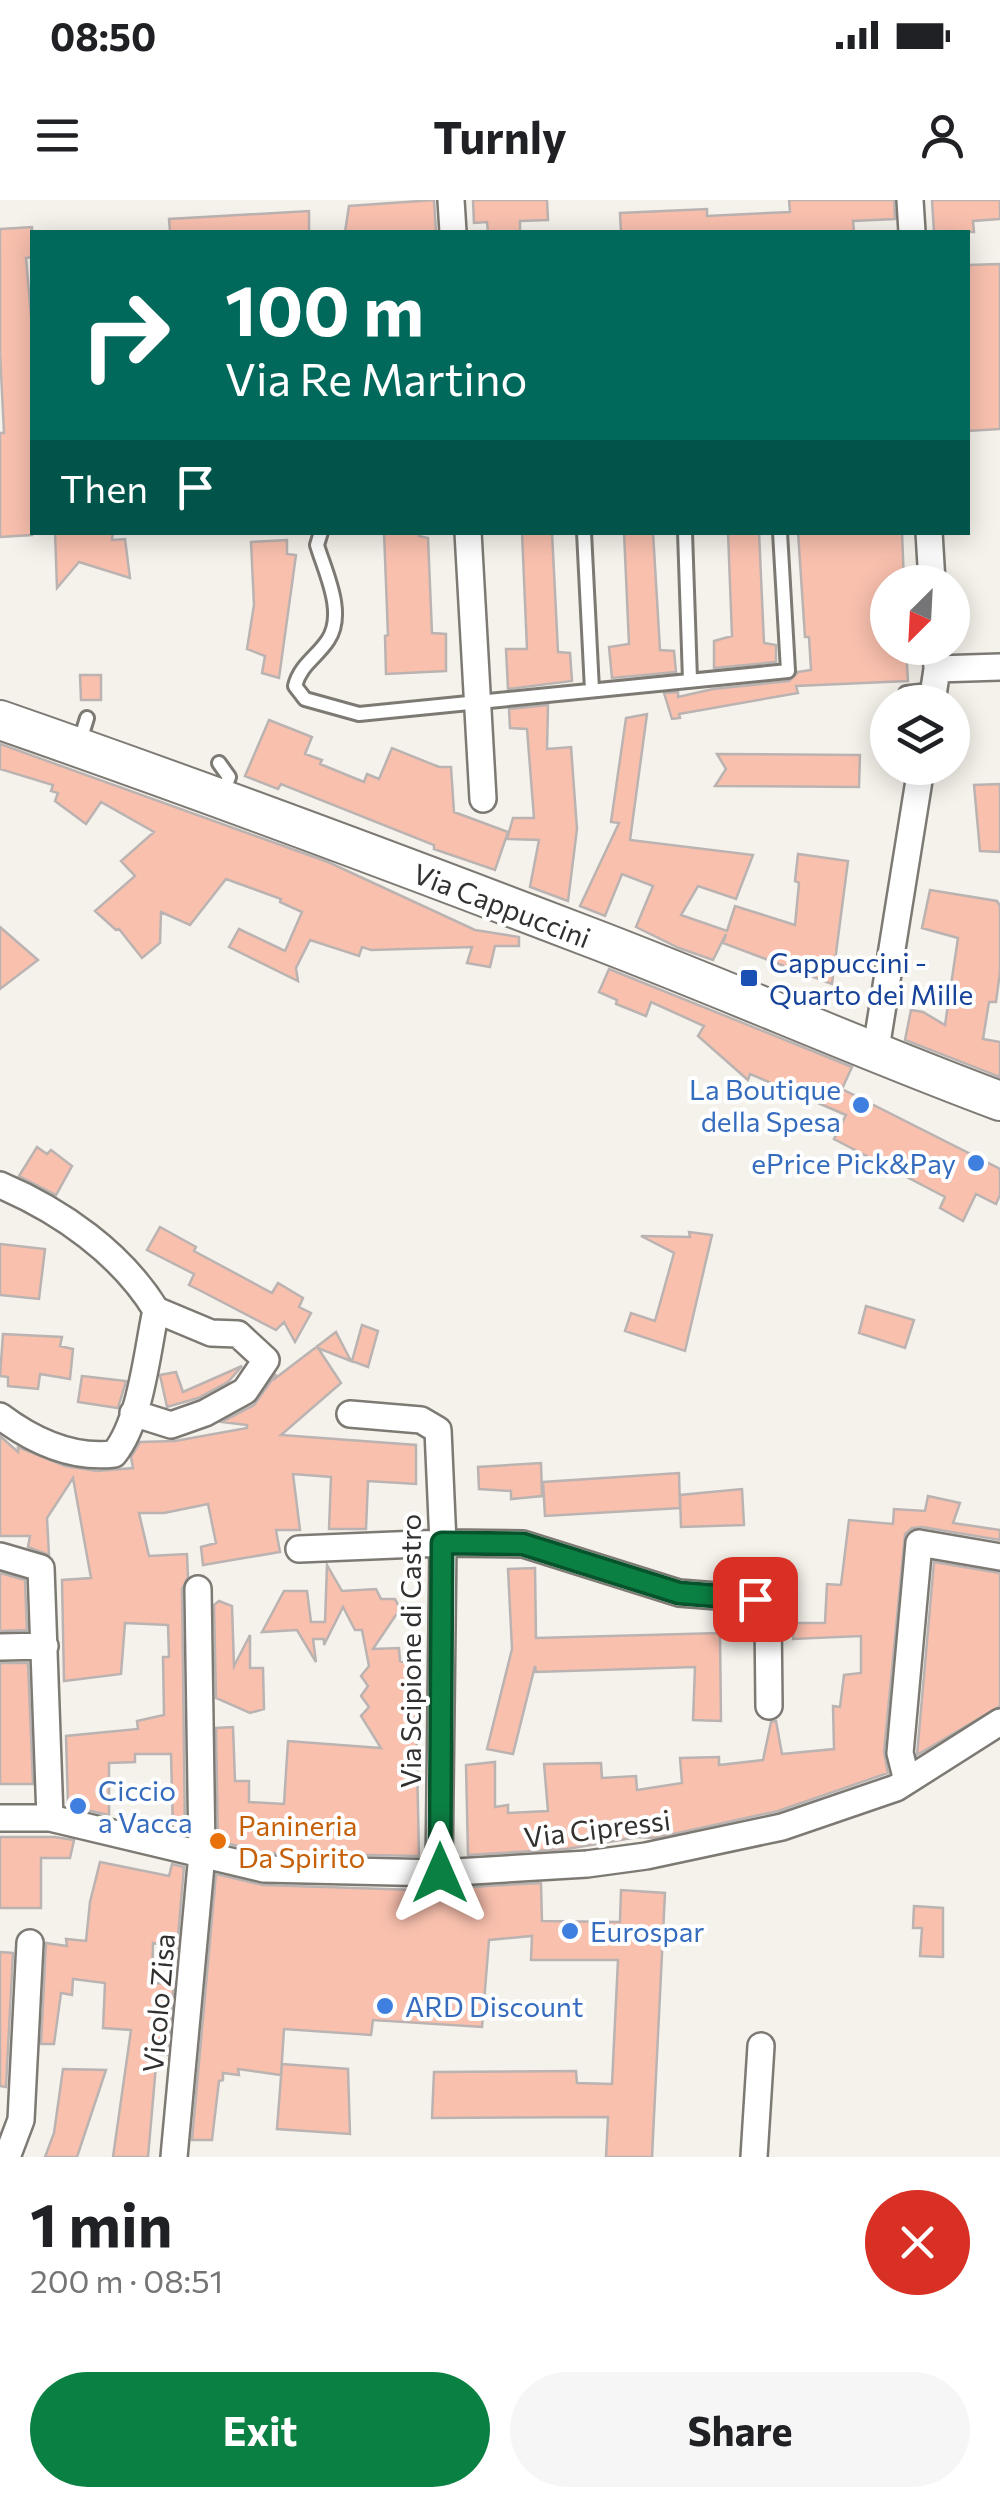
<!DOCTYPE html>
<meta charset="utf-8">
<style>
body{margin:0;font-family:Commissioner,sans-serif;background:#f6f6f6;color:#202124;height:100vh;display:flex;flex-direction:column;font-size:38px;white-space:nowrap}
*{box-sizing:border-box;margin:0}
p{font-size:32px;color:#757577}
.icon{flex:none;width:55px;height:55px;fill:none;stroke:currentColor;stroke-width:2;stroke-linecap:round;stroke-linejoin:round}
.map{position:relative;height:1957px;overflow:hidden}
.side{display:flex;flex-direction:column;background:#fff;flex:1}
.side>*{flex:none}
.banner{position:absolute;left:30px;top:30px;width:940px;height:305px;border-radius:0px;box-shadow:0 5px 25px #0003;background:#00695c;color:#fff;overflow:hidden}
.needle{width:65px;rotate:204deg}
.tools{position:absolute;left:870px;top:365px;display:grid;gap:20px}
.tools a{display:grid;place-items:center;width:100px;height:100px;border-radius:50%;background:#fff;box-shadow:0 5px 25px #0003;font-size:50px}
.pin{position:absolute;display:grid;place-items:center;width:85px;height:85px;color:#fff;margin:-42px;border-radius:20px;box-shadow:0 5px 15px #0006}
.me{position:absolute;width:110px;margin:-55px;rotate:0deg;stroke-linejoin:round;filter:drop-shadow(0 0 8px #0008)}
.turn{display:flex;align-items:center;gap:35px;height:210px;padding:0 30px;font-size:45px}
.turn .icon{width:130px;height:130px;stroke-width:2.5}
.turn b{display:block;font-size:70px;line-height:85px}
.then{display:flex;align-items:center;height:95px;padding:0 30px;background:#0003;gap:20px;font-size:38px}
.round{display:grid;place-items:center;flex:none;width:105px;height:105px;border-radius:52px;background:#f6f6f6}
.headline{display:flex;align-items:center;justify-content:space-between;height:170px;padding:0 30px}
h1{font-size:60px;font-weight:700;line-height:75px}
.button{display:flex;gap:20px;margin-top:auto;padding:20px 30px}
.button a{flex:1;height:115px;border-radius:60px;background:#0b8043;color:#fff;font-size:40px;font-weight:700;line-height:115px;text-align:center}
.button a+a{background:#f6f6f6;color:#202124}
.status{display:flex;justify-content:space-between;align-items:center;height:70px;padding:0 50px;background:#fff;direction:ltr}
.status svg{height:28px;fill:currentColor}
header{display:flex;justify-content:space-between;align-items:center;height:130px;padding:0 30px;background:#fff;font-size:45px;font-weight:700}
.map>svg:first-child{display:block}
.building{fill:#f9c0ae;stroke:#bbb3b1;stroke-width:2.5}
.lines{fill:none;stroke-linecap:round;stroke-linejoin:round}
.lane-casing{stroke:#7d7a74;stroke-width:18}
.street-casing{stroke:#7d7a74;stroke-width:30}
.secondary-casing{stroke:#7d7a74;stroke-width:42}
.lane{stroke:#fff;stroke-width:12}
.street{stroke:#fff;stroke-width:25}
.secondary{stroke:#fff;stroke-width:38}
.route-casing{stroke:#07532c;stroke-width:25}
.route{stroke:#0b8043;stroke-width:18}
.transit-dot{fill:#1a4fb4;stroke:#fff;stroke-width:4}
.shop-dot{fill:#3f7fe0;stroke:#fff;stroke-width:4}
.food-dot{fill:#e8710a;stroke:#fff;stroke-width:4}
.labels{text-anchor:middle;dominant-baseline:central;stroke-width:8;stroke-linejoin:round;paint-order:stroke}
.street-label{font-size:28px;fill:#32312f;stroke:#fff}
.transit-label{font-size:28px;fill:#164399;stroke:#fff;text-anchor:start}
.shop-label{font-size:28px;fill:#366cbe;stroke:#fff;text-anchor:start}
.food-label{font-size:28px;fill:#c56008;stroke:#fff;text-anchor:start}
</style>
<div class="status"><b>08:50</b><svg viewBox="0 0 49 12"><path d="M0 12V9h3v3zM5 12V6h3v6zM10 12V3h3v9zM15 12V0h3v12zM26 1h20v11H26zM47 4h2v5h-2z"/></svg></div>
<header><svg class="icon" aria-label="menu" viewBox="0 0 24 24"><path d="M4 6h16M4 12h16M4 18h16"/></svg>Turnly<svg class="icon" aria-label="person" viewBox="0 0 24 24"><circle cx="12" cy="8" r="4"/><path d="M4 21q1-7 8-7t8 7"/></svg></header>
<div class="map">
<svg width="1000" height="1957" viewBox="0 0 1000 1957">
<rect width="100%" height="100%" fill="#f5f2eb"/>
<path class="building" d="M 434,0 L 436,32 L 345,32 L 349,6 Z
M 473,0 L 547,0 L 548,20 L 520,21 L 520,32 L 488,32 L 487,22 L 474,23 Z
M 789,0 L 894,0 L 895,19 L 853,21 L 854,32 L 621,32 L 620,13 L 707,9 L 707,16 L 790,12 Z
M 932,0 L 1000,0 L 1000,19 L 973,21 L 974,32 L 934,32 Z
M 309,11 L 309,32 L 170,32 L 169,19 Z
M 32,27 L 32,57 L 26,58 L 32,127 L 32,335 L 0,337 L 0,233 L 4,233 L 0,152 L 0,29 Z
M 1000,64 L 1000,229 L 968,231 L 968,65 Z
M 55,332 L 113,332 L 112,340 L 125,339 L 130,378 L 79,362 L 57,388 Z
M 384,332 L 419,332 L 419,336 L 428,338 L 432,433 L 446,434 L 446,471 L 386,474 L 385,436 L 388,435 Z
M 522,332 L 552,332 L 558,452 L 570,453 L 572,481 L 508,489 L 506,449 L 527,449 Z
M 624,332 L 653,332 L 660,450 L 674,451 L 676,472 L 612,478 L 609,447 L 629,444 Z
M 728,332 L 759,332 L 764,443 L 776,445 L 776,462 L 714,468 L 714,441 L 732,436 Z
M 798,332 L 902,332 L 904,382 L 888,382 L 888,448 L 906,448 L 908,481 L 796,486 L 798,493 L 679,514 L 680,518 L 672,519 L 664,493 L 678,492 L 678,497 L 713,489 L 789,481 L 798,472 L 811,470 L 809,437 L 805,437 Z
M 287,340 L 287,354 L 296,355 L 279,478 L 262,473 L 265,456 L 247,449 L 254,405 L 251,342 Z
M 80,475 L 101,475 L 101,500 L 81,500 Z
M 548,505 L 547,549 L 571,547 L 577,629 L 568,701 L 530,687 L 539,640 L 507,639 L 513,618 L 534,618 L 527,529 L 510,528 L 509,509 Z
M 647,514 L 630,640 L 753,655 L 736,699 L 698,686 L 681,715 L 727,731 L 735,706 L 795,725 L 799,683 L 795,681 L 798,654 L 848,661 L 832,784 L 723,743 L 726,734 L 713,760 L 679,748 L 636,727 L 653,686 L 622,674 L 605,716 L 580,706 L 619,623 L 611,622 L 626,518 Z
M 269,520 L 312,537 L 305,554 L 322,560 L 320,564 L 364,582 L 367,574 L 379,579 L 392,548 L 439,567 L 451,567 L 454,612 L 508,632 L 495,670 L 434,649 L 434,645 L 281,584 L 278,589 L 245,576 Z
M 0,544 L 328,662 L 475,730 L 519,737 L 519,746 L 495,746 L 490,767 L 467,763 L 472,747 L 371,750 L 362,747 L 359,756 L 310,740 L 296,768 L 298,781 L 229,747 L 239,729 L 285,751 L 302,712 L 280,702 L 281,699 L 226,679 L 190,725 L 161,712 L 160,743 L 142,758 L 119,729 L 116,730 L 95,711 L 135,676 L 121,661 L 154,632 L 101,602 L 86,624 L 55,601 L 58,593 L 51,591 L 53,585 L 0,569 Z
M 717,554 L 860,555 L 859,587 L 715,586 L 726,569 Z
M 1000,584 L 1000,652 L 980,651 L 974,585 Z
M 930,690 L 997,701 L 1000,706 L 1000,772 L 996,802 L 989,802 L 983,839 L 1000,842 L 1000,877 L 905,840 L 911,810 L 923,812 L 945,825 L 958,738 L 922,728 Z
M 0,727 L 38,760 L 0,789 Z
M 609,769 L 852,867 L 842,889 L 1000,969 L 1000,995 L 996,1004 L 976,994 L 963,1021 L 940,1008 L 945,997 L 834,939 L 846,915 L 750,874 L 748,880 L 698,836 L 704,826 L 651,802 L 646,816 L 616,804 L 617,800 L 599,792 Z
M 37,947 L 47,954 L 51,950 L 72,966 L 56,995 L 19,976 Z
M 160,1027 L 196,1047 L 194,1051 L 272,1093 L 278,1083 L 303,1098 L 299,1107 L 311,1113 L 295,1142 L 284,1122 L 276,1130 L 201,1091 L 189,1085 L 194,1074 L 147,1050 Z
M 689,1032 L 712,1035 L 685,1151 L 625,1131 L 631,1113 L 655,1121 L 674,1053 L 641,1036 L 690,1037 Z
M 0,1044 L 45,1049 L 39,1099 L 0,1095 Z
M 866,1106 L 914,1120 L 905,1148 L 859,1133 Z
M 362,1125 L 378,1131 L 368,1167 L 352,1161 Z
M 336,1132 L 351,1161 L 318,1148 L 341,1183 L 281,1235 L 416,1245 L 416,1284 L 368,1281 L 366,1329 L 329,1329 L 331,1277 L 293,1274 L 300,1330 L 276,1330 L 280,1352 L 203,1365 L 201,1347 L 216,1343 L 208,1304 L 164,1313 L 139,1313 L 149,1356 L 187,1354 L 188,1377 L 182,1389 L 185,1634 L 173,1631 L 171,1554 L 135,1554 L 135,1562 L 109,1563 L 109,1615 L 68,1606 L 66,1536 L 138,1529 L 137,1521 L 164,1515 L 163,1457 L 169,1457 L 168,1425 L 125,1423 L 121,1474 L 64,1481 L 62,1380 L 91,1378 L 73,1278 L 47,1318 L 49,1355 L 28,1347 L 30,1336 L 0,1336 L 0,1236 L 18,1252 L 18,1247 L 65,1266 L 97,1271 L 133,1268 L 131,1257 L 140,1242 L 175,1241 L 247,1228 L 247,1225 L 222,1222 L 254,1205 L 276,1174 L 273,1180 Z
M 3,1134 L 62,1137 L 60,1146 L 73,1149 L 70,1179 L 40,1174 L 38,1189 L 8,1186 L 8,1177 L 0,1176 Z
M 242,1166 L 228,1182 L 198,1198 L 167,1207 L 160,1175 L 176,1172 L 183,1192 Z
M 82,1176 L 126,1181 L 118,1208 L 78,1202 Z
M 541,1263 L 542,1296 L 511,1299 L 511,1291 L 479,1289 L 478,1267 Z
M 679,1273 L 680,1308 L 545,1316 L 543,1282 Z
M 742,1289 L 744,1325 L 681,1327 L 680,1295 Z
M 928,1296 L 960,1303 L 953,1323 L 1000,1330 L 1000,1340 L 922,1327 L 912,1328 L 905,1334 L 884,1552 L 888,1573 L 778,1611 L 655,1638 L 638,1637 L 567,1649 L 468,1655 L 466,1565 L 495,1562 L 495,1607 L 508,1605 L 508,1613 L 548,1611 L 544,1564 L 601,1563 L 602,1578 L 636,1576 L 637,1590 L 682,1583 L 680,1558 L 719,1557 L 719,1565 L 763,1560 L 771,1522 L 776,1521 L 782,1554 L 834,1549 L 833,1506 L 840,1507 L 844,1475 L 861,1473 L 861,1436 L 793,1439 L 794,1423 L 825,1423 L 827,1384 L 841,1385 L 849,1320 L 893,1324 L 894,1309 L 925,1311 Z
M 934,1362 L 1000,1373 L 1000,1506 L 917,1555 Z
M 327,1365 L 342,1391 L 376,1389 L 381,1399 L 395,1399 L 400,1409 L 373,1449 L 399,1448 L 400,1461 L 415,1466 L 419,1656 L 266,1653 L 218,1641 L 216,1528 L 233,1527 L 235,1581 L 249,1581 L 249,1602 L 284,1604 L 288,1541 L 381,1548 L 361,1516 L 369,1507 L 361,1496 L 368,1486 L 361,1476 L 369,1466 L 362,1430 L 355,1430 L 343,1407 L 324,1445 L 324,1439 L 313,1439 L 316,1462 L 297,1430 L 262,1432 L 284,1391 L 307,1391 L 311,1422 L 325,1422 Z
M 535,1368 L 536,1438 L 720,1433 L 721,1521 L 693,1520 L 695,1467 L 536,1472 L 535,1466 L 513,1554 L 487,1549 L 512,1449 L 508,1369 Z
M 0,1373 L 25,1380 L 27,1430 L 0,1431 Z
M 219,1401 L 232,1406 L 234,1466 L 250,1435 L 250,1468 L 263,1468 L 264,1509 L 250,1513 L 216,1498 L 214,1405 Z
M 0,1463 L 28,1463 L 33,1584 L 0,1584 Z
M 0,1637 L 55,1637 L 74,1640 L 70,1658 L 41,1658 L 41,1708 L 0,1708 Z
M 100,1662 L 169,1676 L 172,1664 L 184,1667 L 177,1748 L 153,1743 L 152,1783 L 174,1784 L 167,1855 L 157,1854 L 148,1957 L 113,1957 L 131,1830 L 103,1828 L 105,1783 L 73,1779 L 72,1795 L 61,1793 L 54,1844 L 41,1844 L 46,1743 L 67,1746 L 66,1739 L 86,1741 L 90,1702 Z
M 216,1674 L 263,1685 L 416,1690 L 541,1683 L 542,1721 L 620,1722 L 621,1690 L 665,1693 L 652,1957 L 606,1957 L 608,1917 L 432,1918 L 434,1872 L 576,1871 L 577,1883 L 612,1884 L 618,1760 L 531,1760 L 532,1736 L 489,1740 L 482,1827 L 373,1820 L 371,1835 L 284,1829 L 281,1875 L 238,1869 L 239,1875 L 223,1873 L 223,1880 L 219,1881 L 212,1940 L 192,1940 Z
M 914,1706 L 943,1708 L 943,1757 L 920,1756 L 922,1728 L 913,1728 Z
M 0,1752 L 13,1753 L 6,1887 L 0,1886 Z
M 282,1864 L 348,1869 L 350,1934 L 277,1929 Z
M 63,1869 L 106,1870 L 77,1957 L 45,1957 L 54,1933 Z"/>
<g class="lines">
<g class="lane-casing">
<path id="lane" d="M 321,332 L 317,345 C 325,372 346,413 328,440 C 317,457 300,465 295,486 L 305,499 L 359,514 L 788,471 L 780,332
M 584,332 L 592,490
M 685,332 L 690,480
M 906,493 L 934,490
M 79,544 L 87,518
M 219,563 L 229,577 L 222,596"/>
</g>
<g class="street-casing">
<path id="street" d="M 451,0 L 453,32
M 910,0 L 912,32
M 468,332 L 483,599
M 929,332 L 932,382
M 937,469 L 1000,467
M 932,502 L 937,469 L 936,448
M 875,855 L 921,568
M 0,985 C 61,1011 121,1053 156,1110 C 147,1152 141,1221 114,1254 C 72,1259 32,1240 0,1216
M 133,1213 L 171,1225 L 205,1213 L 245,1191 L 266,1160 L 238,1134 L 211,1133 L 156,1110
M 350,1214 L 421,1220 L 438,1230 L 443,1343 L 439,1673
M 299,1349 L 443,1343 L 523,1344 L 679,1393 L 755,1399 L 765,1404 L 768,1414 L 769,1506
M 0,1356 L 41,1368 L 50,1618
M 0,1447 L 45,1446
M 907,1581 L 900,1553 L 919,1343 L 1000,1357
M 0,1618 L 50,1618 L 264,1669 L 439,1673 L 587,1664 L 646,1656 L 782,1627 L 896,1588 L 1000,1522
M 7,1957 L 21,1920 L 30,1743
M 174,1957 L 202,1654 L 198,1389
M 754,1957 L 761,1846"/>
</g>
<g class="secondary-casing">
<path id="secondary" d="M 0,520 C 196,588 391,661 584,735 C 724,788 860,849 1000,901"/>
</g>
<use href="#lane" class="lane"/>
<use href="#street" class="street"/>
<use href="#secondary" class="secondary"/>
</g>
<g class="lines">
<g class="route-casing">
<path id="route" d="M 440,1673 L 442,1343 L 523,1344 L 679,1393 L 755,1399"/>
</g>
<use href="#route" class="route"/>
</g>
<rect class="transit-dot" x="739" y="768" width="20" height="20" rx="5"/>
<g class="shop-dot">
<circle cx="861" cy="905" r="10"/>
<circle cx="976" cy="963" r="10"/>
<circle cx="78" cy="1606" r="10"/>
<circle cx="570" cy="1731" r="10"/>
<circle cx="385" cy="1806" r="10"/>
</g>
<circle class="food-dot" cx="218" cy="1641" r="10"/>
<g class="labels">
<g class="street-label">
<text transform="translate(502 705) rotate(21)">Via Cappuccini</text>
<text transform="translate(410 1451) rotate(-90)">Via Scipione di Castro</text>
<text transform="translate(597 1628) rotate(-7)">Via Cipressi</text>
<text transform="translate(158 1803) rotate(-85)">Vicolo Zisa</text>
</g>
<g class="transit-label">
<text x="769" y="762">Cappuccini -<tspan x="769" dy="32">Quarto dei Mille</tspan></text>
</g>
<g class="shop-label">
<text x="841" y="889" text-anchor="end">La Boutique<tspan x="841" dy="32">della Spesa</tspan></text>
<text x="956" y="963" text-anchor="end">ePrice Pick&amp;Pay</text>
<text x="98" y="1590">Ciccio<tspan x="98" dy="32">a Vacca</tspan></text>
<text x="590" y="1731">Eurospar</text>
<text x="405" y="1806">ARD Discount</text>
</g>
<g class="food-label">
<text x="238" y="1625">Panineria<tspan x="238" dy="32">Da Spirito</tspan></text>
</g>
</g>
</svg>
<div class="tools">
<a><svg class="needle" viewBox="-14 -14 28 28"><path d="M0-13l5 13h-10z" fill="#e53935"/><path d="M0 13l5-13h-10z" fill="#757577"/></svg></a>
<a><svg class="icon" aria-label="layers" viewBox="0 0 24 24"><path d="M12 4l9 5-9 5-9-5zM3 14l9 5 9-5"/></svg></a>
</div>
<div class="pin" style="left:755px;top:1399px;background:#d93025"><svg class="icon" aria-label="arrive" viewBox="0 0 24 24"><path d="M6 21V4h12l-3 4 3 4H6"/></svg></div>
<svg class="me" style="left:440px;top:1673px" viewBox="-20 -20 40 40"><path d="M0-17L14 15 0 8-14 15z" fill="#0b8043" stroke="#fff" stroke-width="4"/></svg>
<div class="banner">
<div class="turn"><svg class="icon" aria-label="right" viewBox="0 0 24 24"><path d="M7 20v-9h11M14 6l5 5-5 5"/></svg><div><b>100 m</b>Via Re Martino</div></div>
<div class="then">Then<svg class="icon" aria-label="arrive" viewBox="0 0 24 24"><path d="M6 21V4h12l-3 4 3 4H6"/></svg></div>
</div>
</div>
<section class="side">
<div class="headline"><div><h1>1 min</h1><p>200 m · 08:51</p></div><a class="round" style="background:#d93025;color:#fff"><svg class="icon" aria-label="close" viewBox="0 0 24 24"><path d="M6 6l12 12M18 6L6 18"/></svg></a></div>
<div class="button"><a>Exit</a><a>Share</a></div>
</section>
